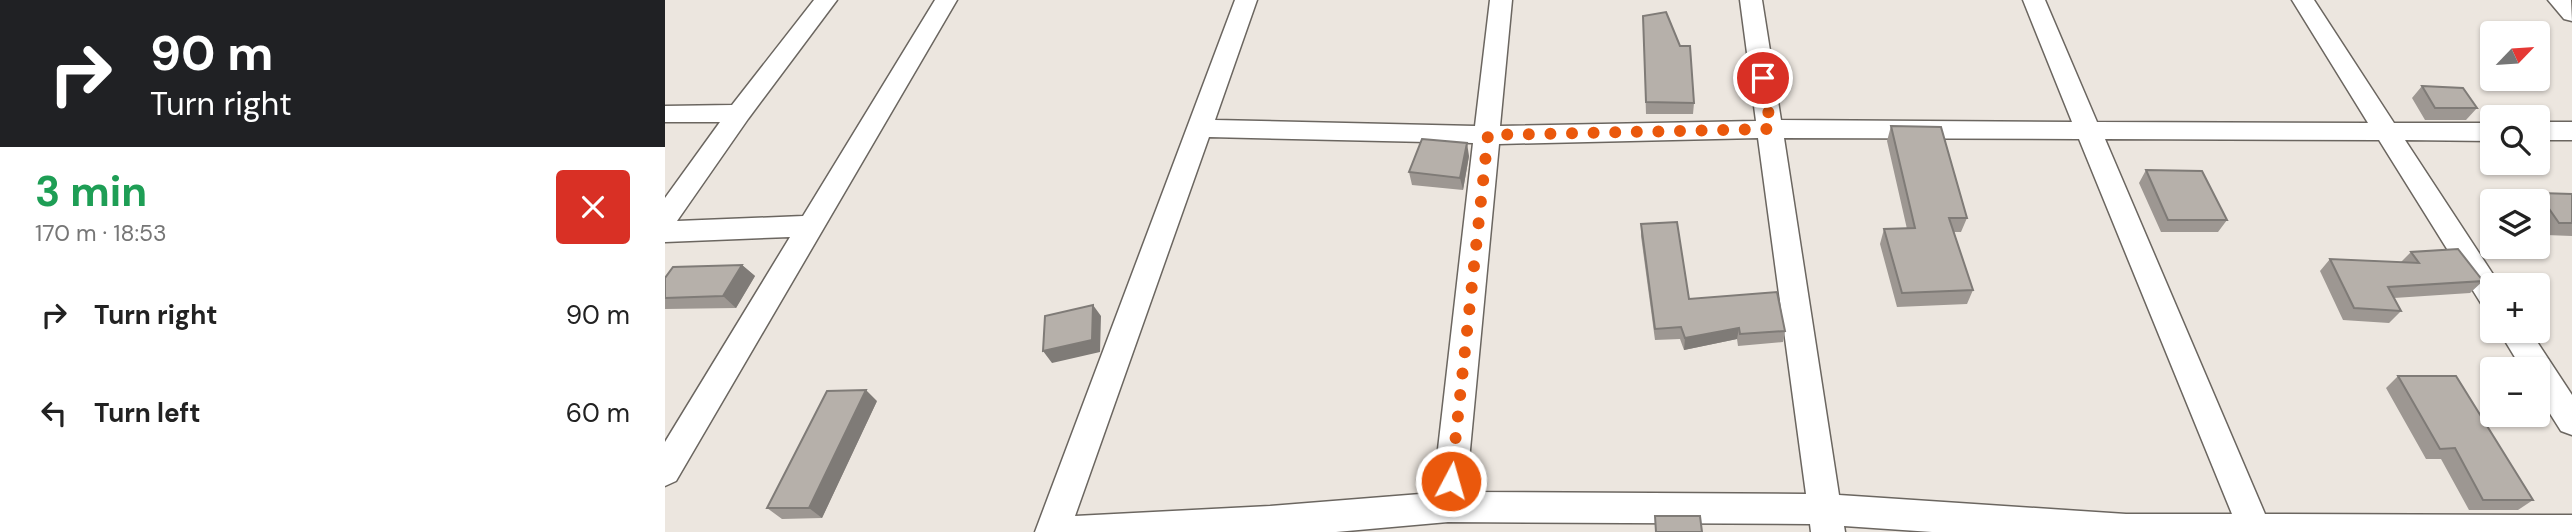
<!DOCTYPE html>
<meta charset="utf-8">
<style>
body{margin:0;font-family:"DM Sans",sans-serif;background:#f2f2f2;color:#222;height:100vh;display:flex;flex-direction:column;font-size:26px;white-space:nowrap}
*{box-sizing:border-box;margin:0}
p{font-size:23px;color:#767676}
.icon{flex:none;width:38px;height:38px;fill:none;stroke:currentColor;stroke-width:2;stroke-linecap:round;stroke-linejoin:round}
.map{position:relative;flex:1;overflow:hidden}
.drawer{display:flex;flex-direction:column;background:#fff;width:665px}
.drawer>*{flex:none}
.hud{background:#202124;color:#fff;overflow:hidden}
.needle{width:46px;rotate:65deg}
.fabs{position:absolute;left:1815px;top:21px;display:grid;gap:14px}
.fabs a{display:grid;place-items:center;width:70px;height:70px;border-radius:7px;background:#fff;box-shadow:0 2px 5px #0004;font-size:35px}
.pin{position:absolute;display:grid;place-items:center;width:60px;height:60px;color:#fff;margin:-30px;border:4px solid #fff;border-radius:50%;box-shadow:0 2px 7px #0007}
.me{position:absolute;width:77px;margin:-38px;rotate:6deg;stroke-linejoin:round;filter:drop-shadow(0 0 5px #0008)}
.turn{display:flex;align-items:center;gap:24px;height:147px;padding:0 35px;font-size:32px}
.turn .icon{width:91px;height:91px;stroke-width:2.5}
.turn b{display:block;font-size:49px;line-height:60px}
.round{display:grid;place-items:center;flex:none;width:74px;height:74px;border-radius:7px;background:#f2f2f2}
.headline{display:flex;align-items:center;justify-content:space-between;height:119px;padding:0 35px}
h1{font-size:42px;font-weight:700;line-height:52px;color:#1e9e55}
ul{padding:0;list-style:none}
li{display:flex;align-items:center;gap:21px;height:98px;padding:0 35px}
li div{flex:1}
li b{display:block;font-size:26px}
li em{font-style:normal}
main{display:flex;flex:1;min-height:0}
.map>svg:first-child{display:block}
.lines{fill:none;stroke-linecap:round;stroke-linejoin:round}
.street-casing{stroke:#6b6660;stroke-width:3}
.street{fill:#fff;fill-rule:evenodd}
.wall{fill:#9d9792}
.shaded-wall{fill:#7f7b77}
.building{fill:#b6b0aa;stroke:#7f7b77;stroke-width:2}
.route{stroke:#ea580c;stroke-width:12;stroke-dasharray:0 21.6}
</style>
<main>
<section class="drawer">
<div class="hud">
<div class="turn"><svg class="icon" aria-label="right" viewBox="0 0 24 24"><path d="M7 20v-9h11M14 6l5 5-5 5"/></svg><div><b>90 m</b>Turn right</div></div>
</div>
<div class="headline"><div><h1>3 min</h1><p>170 m · 18:53</p></div><a class="round" style="background:#d93025;color:#fff"><svg class="icon" aria-label="close" viewBox="0 0 24 24"><path d="M6 6l12 12M18 6L6 18"/></svg></a></div>
<ul>
<li><svg class="icon" aria-label="right" viewBox="0 0 24 24"><path d="M7 20v-9h11M14 6l5 5-5 5"/></svg><div><b>Turn right</b></div><em>90 m</em></li>
<li><svg class="icon" aria-label="left" viewBox="0 0 24 24"><path d="M17 20v-9H6M10 6l-5 5 5 5"/></svg><div><b>Turn left</b></div><em>60 m</em></li>
</ul>
</section>
<div class="map">
<svg width="1907" height="532" viewBox="0 0 1907 532">
<rect width="100%" height="100%" fill="#ece6df"/>
<g class="lines">
<g class="street-casing">
<path id="street" d="M 149,0 L 172,0 L 83,119 L 12,221 L 138,216 L 270,0 L 292,0 L 11,481 L 0,486 L 0,442 L 125,237 L 0,242 L 0,198 L 55,122 L 0,122 L 0,106 L 67,105 Z
M 570,0 L 592,0 L 550,120 L 810,126 L 825,0 L 847,0 L 835,126 L 1091,121 L 1075,0 L 1097,0 L 1116,120 L 1407,122 L 1358,0 L 1380,0 L 1432,122 L 1703,123 L 1627,0 L 1649,0 L 1729,123 L 1827,123 L 1827,141 L 1740,140 L 1835,285 L 1827,285 L 1827,308 L 1817,305 L 1714,140 L 1440,139 L 1600,514 L 1907,515 L 1907,532 L 1267,532 L 1179,526 L 1180,532 L 1146,532 L 1145,524 L 783,522 L 671,532 L 370,532 ZM 544,137 L 808,143 L 768,493 L 605,506 L 410,516 ZM 1093,138 L 1141,494 L 801,492 L 834,144 ZM 1119,138 L 1414,139 L 1567,514 L 1461,514 L 1174,495 Z
M 1883,0 L 1906,0 L 1907,21 L 1899,19 Z
M 1872,122 L 1907,122 L 1907,140 L 1872,140 Z
M 1834,331 L 1865,331 L 1907,395 L 1907,435 L 1896,431 L 1872,393 L 1872,369 L 1857,369 Z"/>
</g>
<use href="#street" class="street"/>
</g>
<path class="wall" d="M 978,16 L 1029,103 L 1028,114 L 981,114 Z
M 1757,86 L 1812,108 L 1801,120 L 1760,120 L 1747,98 Z
M 1226,126 L 1302,218 L 1296,232 L 1289,232 L 1308,290 L 1302,304 L 1232,307 L 1215,244 L 1219,229 L 1242,229 L 1222,141 Z
M 804,156 L 798,190 L 747,185 L 744,172 Z
M 1481,170 L 1562,220 L 1553,232 L 1496,232 L 1474,183 Z
M 1873,193 L 1907,194 L 1907,236 L 1881,235 L 1872,223 L 1872,201 L 1865,201 Z
M 976,224 L 1024,299 L 1120,331 L 1118,342 L 1073,346 L 1072,339 L 1019,350 L 1015,339 L 990,340 L 976,236 Z
M 1746,252 L 1818,281 L 1805,293 L 1729,298 L 1736,311 L 1724,323 L 1678,320 L 1655,271 L 1665,259 L 1736,262 Z
M 77,265 L 90,276 L 71,308 L 0,309 L 0,278 Z
M 1733,376 L 1868,500 L 1853,510 L 1804,510 L 1776,459 L 1761,459 L 1721,388 Z
M 212,401 L 157,518 L 117,519 L 102,508 Z"/>
<path class="shaded-wall" d="M 802,143 L 804,156 L 798,190 L 795,178 Z
M 77,265 L 90,276 L 71,308 L 58,296 Z
M 428,305 L 436,316 L 435,352 L 387,363 L 378,351 Z
M 1074,328 L 1072,339 L 1019,350 L 1020,338 Z
M 201,390 L 212,401 L 157,518 L 144,508 Z"/>
<path class="building" d="M 1001,12 L 1015,46 L 1025,46 L 1029,103 L 981,102 L 978,16 Z
M 1757,86 L 1798,88 L 1812,108 L 1770,108 Z
M 1226,126 L 1276,127 L 1302,218 L 1284,218 L 1308,290 L 1237,293 L 1219,229 L 1250,228 Z
M 757,139 L 802,143 L 795,178 L 744,172 Z
M 1481,170 L 1537,171 L 1562,220 L 1503,220 Z
M 1873,193 L 1907,194 L 1907,223 L 1894,223 Z
M 1012,222 L 1024,299 L 1112,292 L 1120,331 L 1075,334 L 1074,328 L 1020,338 L 1016,327 L 990,329 L 976,224 Z
M 1793,249 L 1818,281 L 1723,287 L 1736,311 L 1689,308 L 1665,259 L 1754,263 L 1746,252 Z
M 77,265 L 58,296 L 0,298 L 0,278 L 8,267 Z
M 428,305 L 427,340 L 378,351 L 380,316 Z
M 1733,376 L 1791,376 L 1868,500 L 1818,500 L 1790,448 L 1775,449 Z
M 201,390 L 144,508 L 102,508 L 162,391 Z
M 990,516 L 1035,516 L 1037,532 L 991,532 Z"/>
<g class="lines">
<path class="route" d="M 786,481 L 823,135 L 1106,129 L 1098,78"/>
</g>
</svg>
<div class="fabs">
<a><svg class="needle" viewBox="-14 -14 28 28"><path d="M0-13l5 13h-10z" fill="#e53935"/><path d="M0 13l5-13h-10z" fill="#767676"/></svg></a>
<a><svg class="icon" aria-label="search" viewBox="0 0 24 24"><circle cx="10" cy="10" r="6"/><path d="M15 15l6 6"/></svg></a>
<a><svg class="icon" aria-label="layers" viewBox="0 0 24 24"><path d="M12 4l9 5-9 5-9-5zM3 14l9 5 9-5"/></svg></a>
<a>+</a>
<a>−</a>
</div>
<div class="pin" style="left:1098px;top:78px;background:#d93025"><svg class="icon" aria-label="arrive" viewBox="0 0 24 24"><path d="M6 21V4h12l-3 4 3 4H6"/></svg></div>
<svg class="me" style="left:786px;top:481px" viewBox="-20 -20 40 40"><circle r="17" fill="#ea580c" stroke="#fff" stroke-width="3"/><path d="M0-11L8 9 0 5-8 9z" fill="#fff"/></svg>
</div>
</main>
